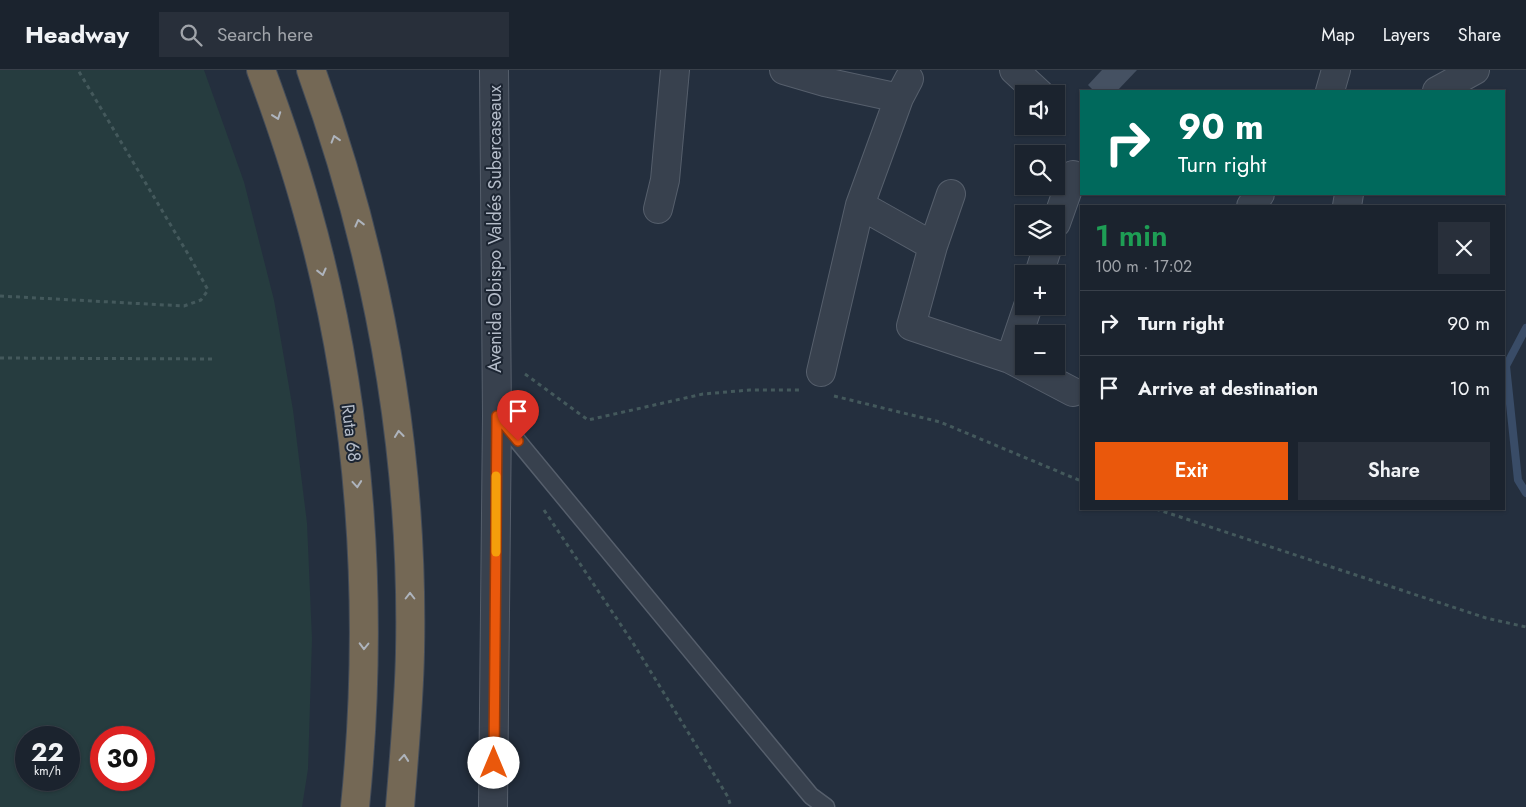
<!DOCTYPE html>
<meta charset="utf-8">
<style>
body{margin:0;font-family:Jost,sans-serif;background:#282f3a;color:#f1f3f6;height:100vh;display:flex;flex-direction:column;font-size:19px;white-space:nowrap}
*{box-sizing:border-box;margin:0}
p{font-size:16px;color:#a0a4aa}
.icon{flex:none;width:28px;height:28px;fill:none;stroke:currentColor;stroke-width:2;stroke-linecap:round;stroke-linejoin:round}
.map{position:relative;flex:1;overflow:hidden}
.sheet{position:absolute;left:1080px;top:135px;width:425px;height:305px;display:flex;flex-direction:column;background:#1b232e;border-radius:0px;box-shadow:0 1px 4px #0004,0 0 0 1px #39404a}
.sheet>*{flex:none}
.top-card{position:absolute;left:1080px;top:20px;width:425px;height:105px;border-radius:0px;box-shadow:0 1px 4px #0004,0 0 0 1px #39404a;background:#00695c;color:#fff;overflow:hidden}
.tools{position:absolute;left:1015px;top:15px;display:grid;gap:10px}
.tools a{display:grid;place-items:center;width:50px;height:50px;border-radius:0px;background:#1b232e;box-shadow:0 1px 4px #0004,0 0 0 1px #39404a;font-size:25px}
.speed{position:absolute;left:15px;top:656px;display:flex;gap:10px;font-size:25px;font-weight:700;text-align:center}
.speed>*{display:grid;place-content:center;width:65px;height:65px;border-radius:50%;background:#1b232e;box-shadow:0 1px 4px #0004,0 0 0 1px #39404a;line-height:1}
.speed small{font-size:12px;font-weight:400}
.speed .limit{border:8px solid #d22;background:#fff;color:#111}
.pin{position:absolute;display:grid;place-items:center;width:42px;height:42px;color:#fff;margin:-51px -21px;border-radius:50% 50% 50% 0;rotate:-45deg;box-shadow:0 0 5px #0007}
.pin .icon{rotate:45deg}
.me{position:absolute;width:55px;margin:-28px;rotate:0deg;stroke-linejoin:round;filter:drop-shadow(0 0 4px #0008)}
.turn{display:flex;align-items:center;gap:18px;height:105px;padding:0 15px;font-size:22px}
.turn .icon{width:65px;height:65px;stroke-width:2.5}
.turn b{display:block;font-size:35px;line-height:42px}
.round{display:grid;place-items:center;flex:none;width:52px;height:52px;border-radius:0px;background:#282f3a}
.overview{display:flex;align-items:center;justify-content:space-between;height:85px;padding:0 15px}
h1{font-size:30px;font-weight:600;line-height:38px;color:#1e9e55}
.cta{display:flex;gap:10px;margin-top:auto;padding:10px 15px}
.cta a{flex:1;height:58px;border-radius:0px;background:#ea580c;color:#fff;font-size:20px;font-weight:600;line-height:58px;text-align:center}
.cta a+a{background:#282f3a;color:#f1f3f6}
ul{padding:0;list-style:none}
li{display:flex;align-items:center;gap:15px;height:65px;padding:0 15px;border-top:1px solid #39404a}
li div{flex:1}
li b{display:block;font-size:19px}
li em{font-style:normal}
header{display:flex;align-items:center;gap:30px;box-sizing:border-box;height:70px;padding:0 25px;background:#1b232e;border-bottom:1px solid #39404a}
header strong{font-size:24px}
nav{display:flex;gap:28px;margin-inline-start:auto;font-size:18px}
.search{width:350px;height:45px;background:#282f3a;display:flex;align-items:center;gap:12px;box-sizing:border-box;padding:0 18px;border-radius:0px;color:#a0a4aa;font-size:19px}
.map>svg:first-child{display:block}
.green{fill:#263c3f;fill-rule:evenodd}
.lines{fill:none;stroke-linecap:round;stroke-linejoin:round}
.stream{stroke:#394c67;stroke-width:8}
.building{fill:#455162}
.service-casing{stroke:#565f6c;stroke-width:19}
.minor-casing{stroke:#565f6c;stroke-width:30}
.motorway-casing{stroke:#434c59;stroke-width:30}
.path{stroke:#44595c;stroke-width:3;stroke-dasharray:4 4;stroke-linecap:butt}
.service{stroke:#38414e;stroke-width:16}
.minor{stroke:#38414e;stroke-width:28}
.motorway{stroke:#746855;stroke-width:28}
.oneway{stroke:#aeb4bd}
.route-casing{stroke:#983908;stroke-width:12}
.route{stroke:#ea580c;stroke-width:9}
.slow{stroke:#f59e0b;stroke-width:9}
.labels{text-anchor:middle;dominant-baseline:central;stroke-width:4;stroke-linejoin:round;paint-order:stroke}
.street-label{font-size:18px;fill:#b4bcc9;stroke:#1d2633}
</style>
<header>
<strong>Headway</strong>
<div class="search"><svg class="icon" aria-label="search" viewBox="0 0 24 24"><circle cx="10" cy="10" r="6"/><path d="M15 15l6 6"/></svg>Search here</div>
<nav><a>Map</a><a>Layers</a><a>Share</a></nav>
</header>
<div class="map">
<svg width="1526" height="737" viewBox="0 0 1526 737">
<rect width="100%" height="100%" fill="#242f3e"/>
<path class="green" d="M 0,0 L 204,0 L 244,112 L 274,230 L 293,340 L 307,453 L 312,569 L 308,699 L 302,737 L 0,737 ZM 26,668 L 69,668 L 69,710 L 26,710 ZM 101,668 L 144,668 L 144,710 L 101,710 Z"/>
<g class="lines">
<path class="stream" d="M 1526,258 L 1506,296 L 1518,410 L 1526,423"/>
</g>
<path class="building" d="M 1102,0 L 1137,0 L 1117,21 L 1094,21 L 1088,15 Z"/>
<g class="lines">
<g class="service-casing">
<path id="service" d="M 497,346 L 811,726 L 826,737"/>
</g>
<g class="minor-casing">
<path id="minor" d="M 784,0 L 825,12 L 899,28
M 1014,0 L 1040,24
M 1330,21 L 1336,0
M 1437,21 L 1475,0
M 951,124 L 933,176 L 911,256 L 1010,289 L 1073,322
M 860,135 L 933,176
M 1251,136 L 1260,124
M 1347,136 L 1349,124
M 658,139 L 665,110 L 675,0
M 1056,153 L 1073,105
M 1039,204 L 1048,176
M 1010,289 L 1028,236
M 821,302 L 860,135 L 899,28 L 909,9
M 493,737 L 497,346 L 494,0"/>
</g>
<g class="motorway-casing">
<path id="motorway" d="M 261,0 C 278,46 294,93 307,140 C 362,334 375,538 355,737
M 311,0 C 379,189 414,381 410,582 C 409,634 404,686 400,737"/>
</g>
<path class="path" d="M 0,226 L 184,236 L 201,230 L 208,220 L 191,189 L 78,0
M 0,288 L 213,289
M 525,304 L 588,350 L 703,324 L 750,320 L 801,320
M 834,326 L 940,352 L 1081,411
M 1156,439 L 1486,548 L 1526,557
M 544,440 L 633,573 L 728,727 L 731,737"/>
<use href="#service" class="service"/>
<use href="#minor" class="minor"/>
<use href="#motorway" class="motorway"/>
</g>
<defs><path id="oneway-chevron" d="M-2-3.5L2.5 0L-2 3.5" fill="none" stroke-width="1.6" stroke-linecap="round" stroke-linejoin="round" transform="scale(1.25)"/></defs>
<g class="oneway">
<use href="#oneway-chevron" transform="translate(277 46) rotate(70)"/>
<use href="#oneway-chevron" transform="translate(335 69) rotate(-107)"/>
<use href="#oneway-chevron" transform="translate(359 153) rotate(-104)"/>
<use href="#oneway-chevron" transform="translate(322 202) rotate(76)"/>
<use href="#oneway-chevron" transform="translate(399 364) rotate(-96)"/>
<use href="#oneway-chevron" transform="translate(357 414) rotate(85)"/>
<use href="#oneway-chevron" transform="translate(410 526) rotate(-90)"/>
<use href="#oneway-chevron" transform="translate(364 576) rotate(91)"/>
<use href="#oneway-chevron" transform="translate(404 688) rotate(-85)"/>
</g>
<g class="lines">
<g class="route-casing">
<path id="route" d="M 494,693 L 497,346 L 518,371"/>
</g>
<use href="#route" class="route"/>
<path class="slow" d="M 496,482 L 496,406"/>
</g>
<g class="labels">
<g class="street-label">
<text transform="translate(495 159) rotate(-90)">Avenida Obispo Valdés Subercaseaux</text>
<text transform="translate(351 363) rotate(83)">Ruta 68</text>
</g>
</g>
</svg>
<div class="tools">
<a><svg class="icon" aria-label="sound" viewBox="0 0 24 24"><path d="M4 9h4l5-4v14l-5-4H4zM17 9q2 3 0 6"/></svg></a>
<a><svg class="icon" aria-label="search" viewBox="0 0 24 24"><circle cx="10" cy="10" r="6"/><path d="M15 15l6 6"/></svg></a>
<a><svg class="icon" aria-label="layers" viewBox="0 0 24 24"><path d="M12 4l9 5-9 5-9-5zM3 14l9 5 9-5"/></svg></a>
<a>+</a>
<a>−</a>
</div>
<div class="speed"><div>22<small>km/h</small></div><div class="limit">30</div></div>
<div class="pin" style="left:518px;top:371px;background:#d93025"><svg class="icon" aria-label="arrive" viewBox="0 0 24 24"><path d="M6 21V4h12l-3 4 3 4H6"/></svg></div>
<svg class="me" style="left:494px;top:693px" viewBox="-20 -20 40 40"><circle r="19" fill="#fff"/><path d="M0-13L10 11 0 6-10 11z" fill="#ea580c"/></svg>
<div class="top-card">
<div class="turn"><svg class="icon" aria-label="right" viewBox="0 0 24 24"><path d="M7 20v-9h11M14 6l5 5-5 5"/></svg><div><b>90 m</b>Turn right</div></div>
</div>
<section class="sheet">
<div class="overview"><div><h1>1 min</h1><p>100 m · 17:02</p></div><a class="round"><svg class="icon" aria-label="close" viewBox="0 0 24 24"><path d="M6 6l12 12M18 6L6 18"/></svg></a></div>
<ul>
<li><svg class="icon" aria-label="right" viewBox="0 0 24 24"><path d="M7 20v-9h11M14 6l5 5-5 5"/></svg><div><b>Turn right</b></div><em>90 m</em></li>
<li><svg class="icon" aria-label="arrive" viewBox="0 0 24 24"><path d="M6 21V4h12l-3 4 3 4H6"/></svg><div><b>Arrive at destination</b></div><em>10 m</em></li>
</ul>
<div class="cta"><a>Exit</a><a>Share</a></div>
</section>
</div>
